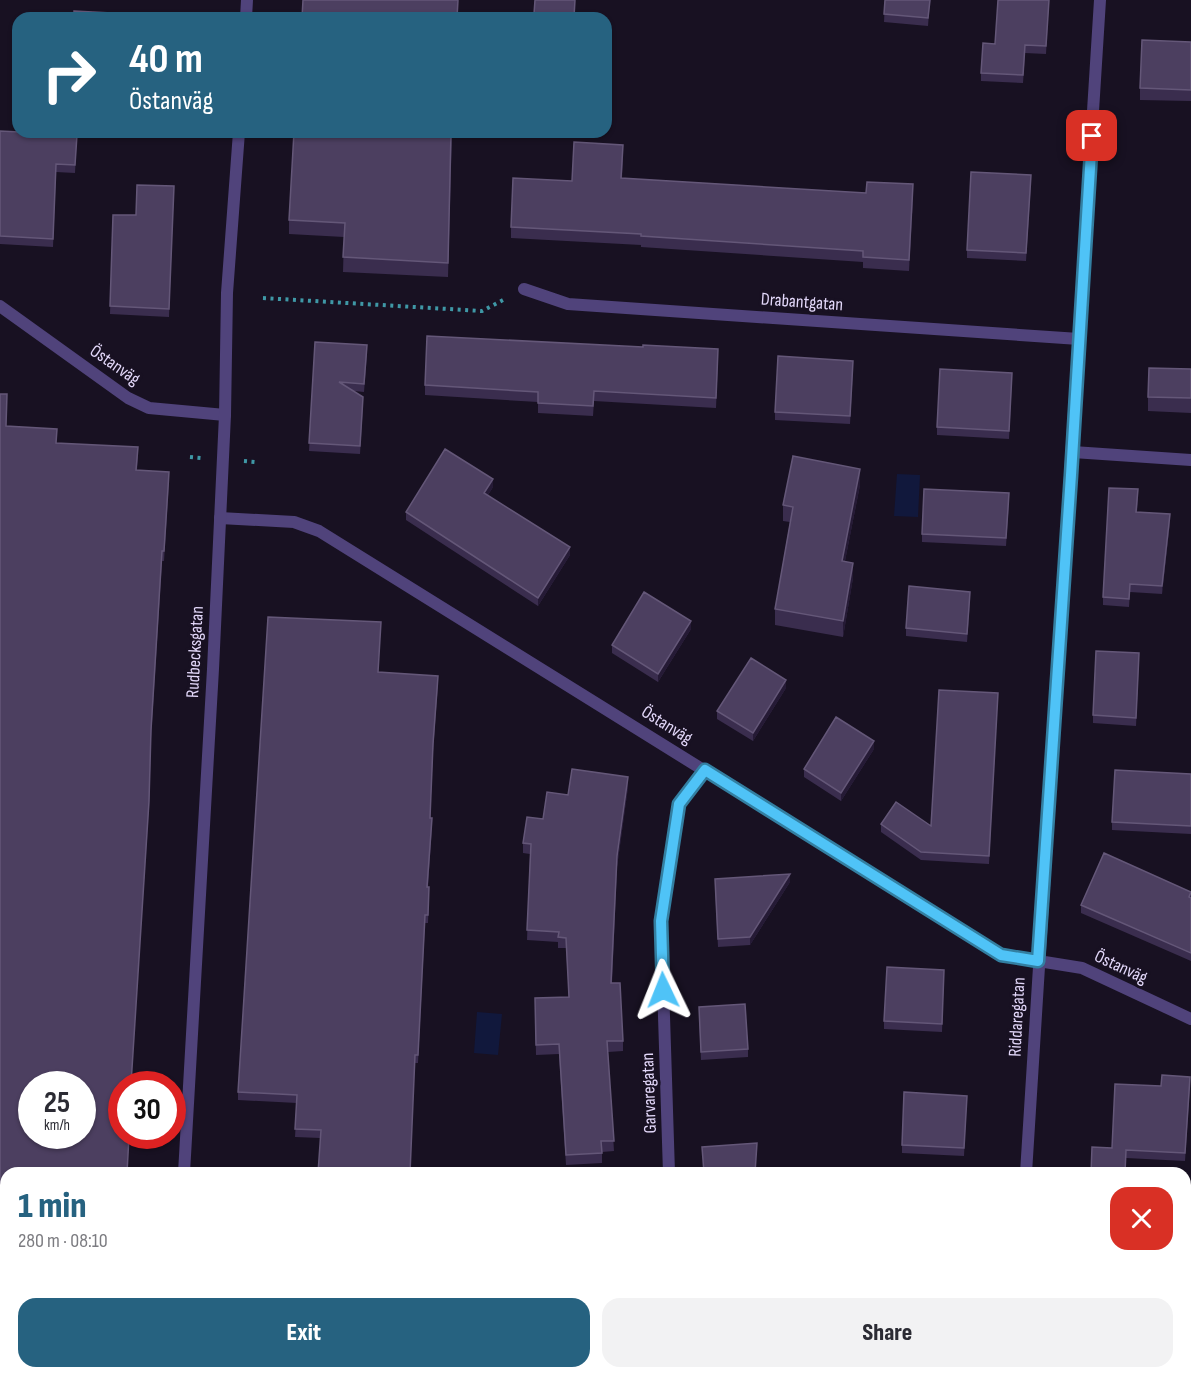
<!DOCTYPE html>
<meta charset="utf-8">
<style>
body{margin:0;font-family:"Sofia Sans Condensed",sans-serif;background:#f2f2f3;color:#2b2b33;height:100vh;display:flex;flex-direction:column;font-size:22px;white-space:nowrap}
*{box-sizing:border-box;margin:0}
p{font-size:20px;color:#7c7c81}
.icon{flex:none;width:33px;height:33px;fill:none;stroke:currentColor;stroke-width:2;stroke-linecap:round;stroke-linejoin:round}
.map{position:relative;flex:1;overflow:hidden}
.panel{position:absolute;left:0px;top:1167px;width:1191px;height:212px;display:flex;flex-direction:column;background:#fff;border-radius:18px 18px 0 0;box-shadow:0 2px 4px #0004}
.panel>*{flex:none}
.top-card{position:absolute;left:12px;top:12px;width:600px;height:126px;border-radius:18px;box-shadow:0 2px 4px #0004;background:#266280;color:#fff;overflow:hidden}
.speed{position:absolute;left:18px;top:1071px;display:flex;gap:12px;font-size:30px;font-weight:700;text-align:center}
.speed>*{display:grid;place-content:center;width:78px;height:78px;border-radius:50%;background:#fff;box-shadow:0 2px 4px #0004;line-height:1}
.speed small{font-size:15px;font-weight:400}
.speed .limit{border:9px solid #d22;background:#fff;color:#111}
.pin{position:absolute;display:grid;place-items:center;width:51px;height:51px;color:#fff;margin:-26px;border-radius:12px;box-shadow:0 3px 9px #0006}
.me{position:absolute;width:66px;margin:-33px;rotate:358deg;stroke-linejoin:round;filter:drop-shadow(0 0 4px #0008)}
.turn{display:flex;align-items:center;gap:21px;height:126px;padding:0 18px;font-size:27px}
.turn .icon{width:78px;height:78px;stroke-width:2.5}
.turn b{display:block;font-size:42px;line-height:51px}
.round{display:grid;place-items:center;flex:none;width:63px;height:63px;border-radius:18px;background:#f2f2f3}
.headline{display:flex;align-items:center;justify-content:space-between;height:102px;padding:0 18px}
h1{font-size:36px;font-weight:800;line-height:45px;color:#266280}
.action{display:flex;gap:12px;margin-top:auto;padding:12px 18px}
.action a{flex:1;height:69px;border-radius:18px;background:#266280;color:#fff;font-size:24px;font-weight:800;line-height:69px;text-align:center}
.action a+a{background:#f2f2f3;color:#2b2b33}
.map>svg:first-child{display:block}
.water{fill:#11183c}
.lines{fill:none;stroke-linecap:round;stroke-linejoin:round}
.path{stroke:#3f98a6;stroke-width:4;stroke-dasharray:3 4.5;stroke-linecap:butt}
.minor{stroke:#50437b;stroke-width:12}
.tertiary{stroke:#50437b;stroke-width:12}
.wall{fill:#3a2d4e}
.shaded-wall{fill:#251a35}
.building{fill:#4c3f60;stroke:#645778;stroke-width:1.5;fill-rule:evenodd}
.route-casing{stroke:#337fa1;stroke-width:15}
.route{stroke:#4fc3f7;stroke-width:10}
.labels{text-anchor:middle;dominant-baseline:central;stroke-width:6;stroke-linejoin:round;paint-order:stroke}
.street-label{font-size:18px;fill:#e3d8fa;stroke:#181122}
</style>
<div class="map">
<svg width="1191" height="1378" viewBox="0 0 1191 1378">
<rect width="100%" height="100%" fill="#181122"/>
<path class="water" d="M 897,474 L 920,475 L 918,517 L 894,516 Z
M 477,1012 L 502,1014 L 498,1055 L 474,1053 Z"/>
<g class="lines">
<path class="path" d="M 263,298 L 482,311 L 505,299
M 190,457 L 201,458
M 244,461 L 255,462"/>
<path class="minor" d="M 524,289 L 568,304 L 1079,339
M 0,306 L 128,398 L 149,408 L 225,415
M 1073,452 L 1191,460
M 220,518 L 294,522 L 319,531 L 1001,955 L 1082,968 L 1191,1019
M 669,1173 L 661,922 L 679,804 L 705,770
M 1026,1173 L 1100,0
M 676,1372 L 676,1378
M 1014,1378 L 1015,1372"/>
<path class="tertiary" d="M 246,18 L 247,0
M 184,1173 L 213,669 L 225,415 L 227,293 L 239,132
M 172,1378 L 172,1372"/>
</g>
<path class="wall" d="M 535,0 L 575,0 L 574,18 L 534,18 Z
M 885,0 L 930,0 L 928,26 L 884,22 Z
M 1049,0 L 1046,54 L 1025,53 L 1023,83 L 981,81 L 981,73 L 995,44 Z
M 1191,42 L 1191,101 L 1140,100 L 1140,88 Z
M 0,131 L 77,135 L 75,173 L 56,172 L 53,247 L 0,244 Z
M 452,132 L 448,277 L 343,272 L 344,237 L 289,234 L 289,220 Z
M 623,157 L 622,178 L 913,196 L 909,271 L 863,268 L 863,262 L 641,247 L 641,245 L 511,238 L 511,227 L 572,181 Z
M 1031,183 L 1026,261 L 967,258 L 967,250 Z
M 174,186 L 169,317 L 110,314 L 113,215 L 136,215 Z
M 315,342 L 367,353 L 364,392 L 354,391 L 363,405 L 360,454 L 309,451 Z
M 718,360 L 716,408 L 594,401 L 593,416 L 538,413 L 538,402 L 425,395 L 425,385 Z
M 853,369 L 850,424 L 775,420 L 775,412 Z
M 1191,369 L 1191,413 L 1148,411 L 1148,397 Z
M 1012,381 L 1009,439 L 937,435 L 937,427 Z
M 7,426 L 57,443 L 138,456 L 137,470 L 169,481 L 164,561 L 162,561 L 151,739 L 149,811 L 6,1372 L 117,1372 L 116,1378 L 0,1378 Z
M 860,485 L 845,561 L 853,578 L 843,637 L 775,625 L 775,609 L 790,522 L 783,521 L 783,505 Z
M 493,487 L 488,495 L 570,555 L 538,606 L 406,520 L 406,512 Z
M 1138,497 L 1137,512 L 1170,522 L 1162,594 L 1130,592 L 1129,607 L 1103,605 L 1103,597 Z
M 1009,501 L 1006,546 L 922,542 L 922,534 Z
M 970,600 L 967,642 L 906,636 L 906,628 Z
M 691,629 L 658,682 L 612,653 L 612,645 Z
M 1139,661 L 1136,726 L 1093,723 L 1093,715 Z
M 379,672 L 438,684 L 433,752 L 430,818 L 432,826 L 428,887 L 429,895 L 428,923 L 425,923 L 418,1063 L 415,1063 L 320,1138 L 295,1137 L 297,1103 L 238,1100 L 238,1092 Z
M 786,688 L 753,741 L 717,719 L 717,711 Z
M 998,693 L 989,864 L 921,860 L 881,832 L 881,824 L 931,826 Z
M 874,749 L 841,801 L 804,777 L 804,769 Z
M 1191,774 L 1191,834 L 1112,830 L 1112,822 Z
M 628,787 L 617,867 L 612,983 L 623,1041 L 623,1051 L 608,1052 L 614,1151 L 602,1152 L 602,1163 L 566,1165 L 559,1054 L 536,1055 L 535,1009 L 569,997 L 566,948 L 558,948 L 558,942 L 527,940 L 530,854 L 523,853 L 523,843 L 543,819 L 568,795 Z
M 790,882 L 750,945 L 718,947 L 715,887 Z
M 1191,892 L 1191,961 L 1081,913 L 1081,905 Z
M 944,970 L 942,1032 L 884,1029 L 884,1021 Z
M 699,1015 L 748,1049 L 748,1057 L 701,1060 Z
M 1190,1085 L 1185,1161 L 1126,1158 L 1112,1148 L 1161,1086 Z
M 967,1096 L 964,1156 L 902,1153 L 902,1145 Z
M 575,1372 L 628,1372 L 628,1376 L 616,1376 L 616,1378 L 575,1378 Z"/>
<path class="shaded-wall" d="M 913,184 L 913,196 L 909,271 L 909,260 Z
M 860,469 L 860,485 L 842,576 L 842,561 Z
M 493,479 L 493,487 L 484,501 L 484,493 Z
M 1170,514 L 1170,522 L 1162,594 L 1162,586 Z
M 570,547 L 570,555 L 538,606 L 538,598 Z
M 162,551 L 151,739 L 149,811 L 132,1065 Z
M 853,563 L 853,578 L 843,637 L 843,621 Z
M 970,592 L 970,600 L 967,642 L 967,634 Z
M 691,621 L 691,629 L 658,682 L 658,674 Z
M 786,680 L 786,688 L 753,741 L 753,733 Z
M 874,741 L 874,749 L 841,801 L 841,793 Z
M 628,777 L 628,787 L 617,867 L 617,856 Z
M 790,874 L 790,882 L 750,945 L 750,937 Z"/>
<path class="building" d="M 303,0 L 458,0 L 457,18 L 302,18 Z
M 535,0 L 575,0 L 574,17 L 534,14 Z
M 885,0 L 930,0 L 928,18 L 884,14 Z
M 998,0 L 1049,0 L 1046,46 L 1025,45 L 1023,75 L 981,73 L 983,43 L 995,44 Z
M 74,11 L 187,17 L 187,18 L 74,18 Z
M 1142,40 L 1191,42 L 1191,90 L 1140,88 Z
M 0,131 L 77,135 L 75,165 L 56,164 L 53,239 L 0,236 Z
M 294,132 L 451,132 L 448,263 L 343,257 L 345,223 L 289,220 Z
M 574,142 L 623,145 L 621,178 L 866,193 L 867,182 L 913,184 L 909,260 L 863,257 L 863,251 L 641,236 L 641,234 L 511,227 L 513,178 L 572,181 Z
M 971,172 L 1031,175 L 1026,253 L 967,250 Z
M 137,185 L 174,186 L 169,309 L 110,306 L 113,215 L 136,215 Z
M 427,336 L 643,347 L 643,345 L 718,349 L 716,398 L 594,391 L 593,406 L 538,403 L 538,392 L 425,385 Z
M 315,342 L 367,345 L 364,384 L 339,382 L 363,397 L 360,446 L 309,443 Z
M 778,356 L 853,361 L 850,416 L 775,412 Z
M 1149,368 L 1191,369 L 1191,398 L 1148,397 Z
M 940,369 L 1012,373 L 1009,431 L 937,427 Z
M 0,394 L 7,394 L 6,426 L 57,429 L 56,443 L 138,447 L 136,470 L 169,472 L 164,551 L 162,551 L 151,730 L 149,801 L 131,1084 L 122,1084 L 122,1136 L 129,1136 L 127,1173 L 6,1173 L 6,1372 L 116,1372 L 116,1378 L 0,1378 ZM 32,1084 L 82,1084 L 82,1136 L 32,1136 Z
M 445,449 L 493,479 L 484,493 L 570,547 L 538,598 L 406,512 Z
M 793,456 L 860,469 L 842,561 L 853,563 L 843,621 L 775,609 L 793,507 L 783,505 Z
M 1109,488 L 1138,489 L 1136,512 L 1170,514 L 1162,586 L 1130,584 L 1129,599 L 1103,597 Z
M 924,489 L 1009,493 L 1006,538 L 922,534 Z
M 909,586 L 970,592 L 967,634 L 906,628 Z
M 644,592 L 691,621 L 658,674 L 612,645 Z
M 268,617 L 381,622 L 378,672 L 438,676 L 433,744 L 430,818 L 432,818 L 427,887 L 429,887 L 428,915 L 425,915 L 418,1055 L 415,1055 L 410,1173 L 318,1173 L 321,1130 L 295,1129 L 297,1095 L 238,1092 Z
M 1096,651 L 1139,653 L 1136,718 L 1093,715 Z
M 751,658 L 786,680 L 753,733 L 717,711 Z
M 939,690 L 998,693 L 989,856 L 921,852 L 881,824 L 896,802 L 931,826 Z
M 836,717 L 874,741 L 841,793 L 804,769 Z
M 572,769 L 628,777 L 617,856 L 611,983 L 620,983 L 623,1041 L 607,1041 L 614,1141 L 601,1141 L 602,1153 L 566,1155 L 559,1044 L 536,1045 L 535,998 L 569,997 L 566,938 L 558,937 L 559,932 L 527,930 L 531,844 L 523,843 L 527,817 L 543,819 L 547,792 L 568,795 Z
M 1115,770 L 1191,774 L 1191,826 L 1112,822 Z
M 1104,853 L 1191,892 L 1189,897 L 1191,898 L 1191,953 L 1081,905 Z
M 790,874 L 750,937 L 718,939 L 715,879 Z
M 887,967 L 944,970 L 942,1024 L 884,1021 Z
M 745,1004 L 748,1049 L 701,1052 L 699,1007 Z
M 1162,1075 L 1190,1077 L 1185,1153 L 1126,1150 L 1125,1173 L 1091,1173 L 1092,1147 L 1112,1148 L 1115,1084 L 1161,1086 Z
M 904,1092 L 967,1096 L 964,1148 L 902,1145 Z
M 757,1143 L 755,1173 L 704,1173 L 702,1147 Z
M 1185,1360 L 1191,1361 L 1191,1378 L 1174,1378 L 1174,1372 L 1185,1372 Z
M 245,1372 L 280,1372 L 280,1378 L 244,1378 Z
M 575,1372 L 616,1372 L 616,1378 L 575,1378 Z
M 763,1377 L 763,1378 L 742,1378 Z"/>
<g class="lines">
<g class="route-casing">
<path id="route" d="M 663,990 L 661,921 L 679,804 L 705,770 L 1001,955 L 1038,961 L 1071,475 L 1092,136"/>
</g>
<use href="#route" class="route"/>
</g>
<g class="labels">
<g class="street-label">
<text transform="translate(802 302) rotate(4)">Drabantgatan</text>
<text transform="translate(115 365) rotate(35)">Östanväg</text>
<text transform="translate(195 652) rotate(-87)">Rudbecksgatan</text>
<text transform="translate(667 725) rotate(32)">Östanväg</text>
<text transform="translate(1121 967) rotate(25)">Östanväg</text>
<text transform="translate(1017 1017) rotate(-87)">Riddaregatan</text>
<text transform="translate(649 1093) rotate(-92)">Garvaregatan</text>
</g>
</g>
</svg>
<div class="speed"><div>25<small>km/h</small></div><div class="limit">30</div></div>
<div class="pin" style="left:1092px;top:136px;background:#d93025"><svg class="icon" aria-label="arrive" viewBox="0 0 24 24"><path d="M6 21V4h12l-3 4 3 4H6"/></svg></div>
<svg class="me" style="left:663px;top:990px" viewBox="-20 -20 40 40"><path d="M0-17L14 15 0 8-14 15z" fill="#4fc3f7" stroke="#fff" stroke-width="4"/></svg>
<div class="top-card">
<div class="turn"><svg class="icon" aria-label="right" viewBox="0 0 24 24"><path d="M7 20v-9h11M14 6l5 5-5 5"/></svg><div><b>40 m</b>Östanväg</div></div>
</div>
<section class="panel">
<div class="headline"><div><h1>1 min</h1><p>280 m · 08:10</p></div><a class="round" style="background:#d93025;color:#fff"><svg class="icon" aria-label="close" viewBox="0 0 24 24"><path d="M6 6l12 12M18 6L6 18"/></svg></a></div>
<div class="action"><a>Exit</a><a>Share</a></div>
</section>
</div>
